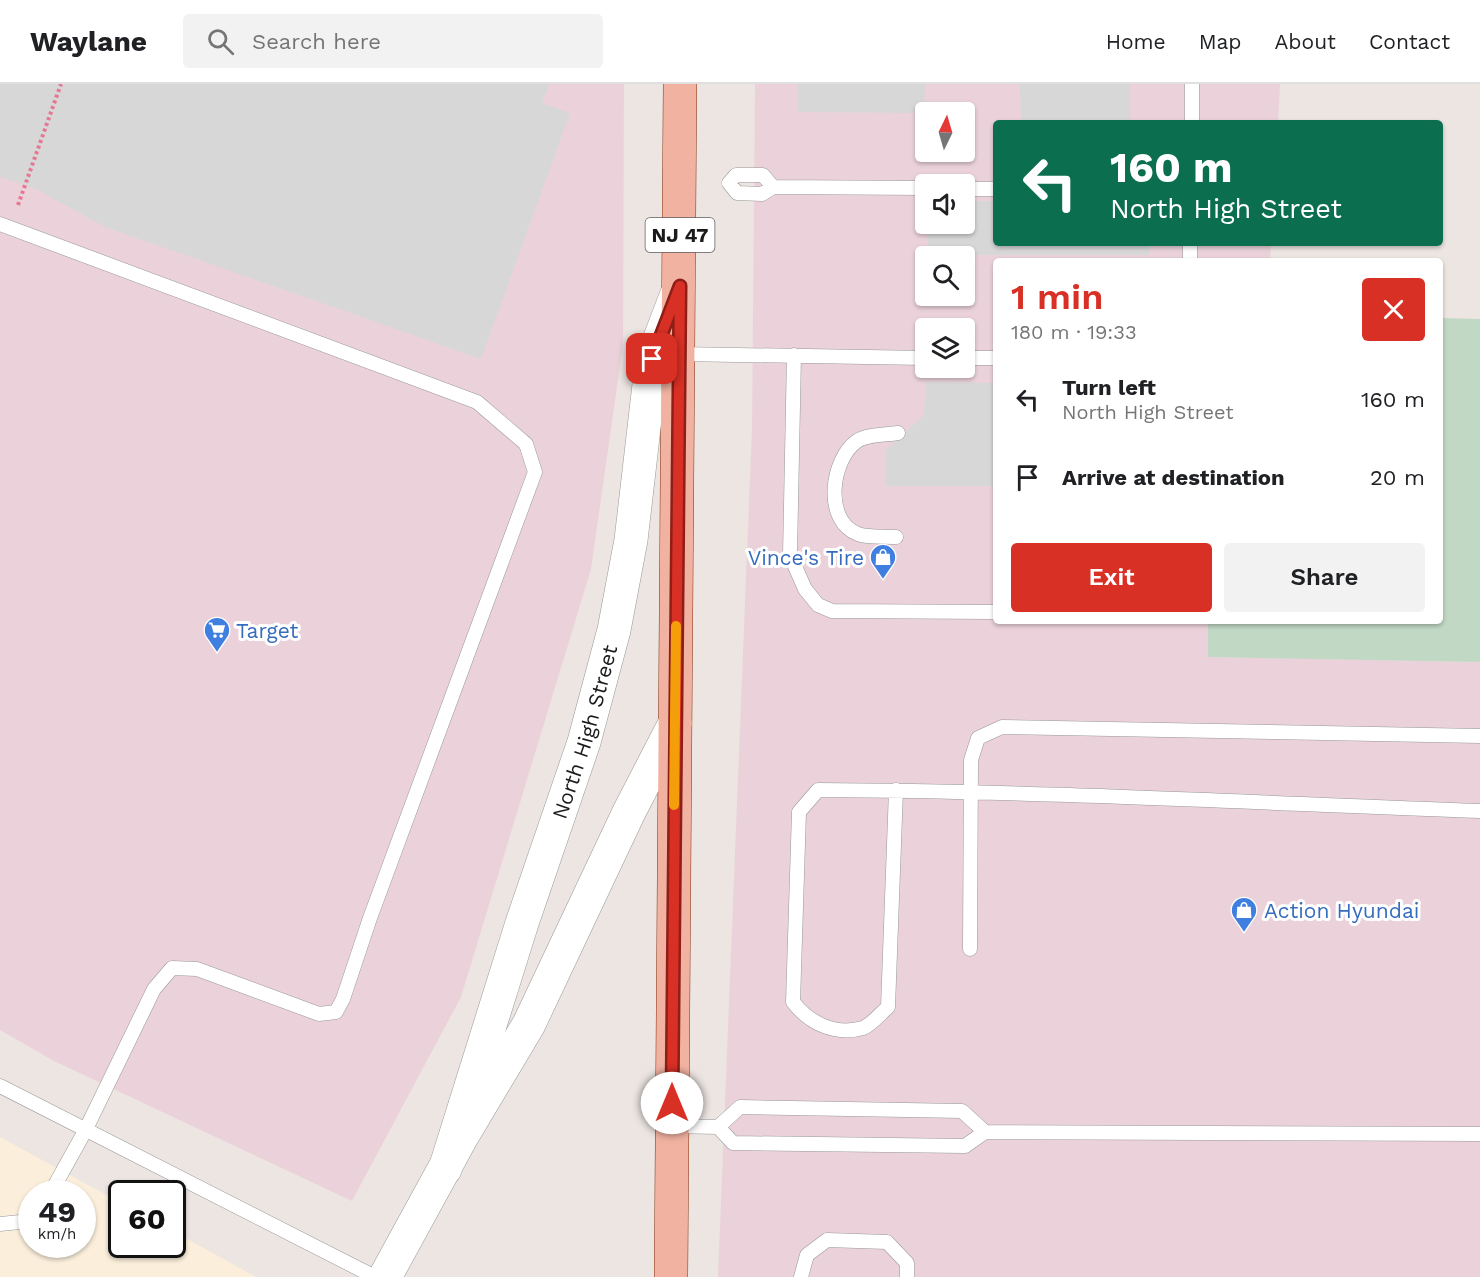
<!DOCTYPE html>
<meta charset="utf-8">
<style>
body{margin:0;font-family:"Work Sans",sans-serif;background:#f2f2f2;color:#202124;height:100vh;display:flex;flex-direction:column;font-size:22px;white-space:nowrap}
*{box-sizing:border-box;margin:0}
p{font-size:20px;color:#757577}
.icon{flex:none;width:33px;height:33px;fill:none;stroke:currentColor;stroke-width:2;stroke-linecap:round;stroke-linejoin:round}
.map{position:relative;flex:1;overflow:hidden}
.sheet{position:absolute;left:993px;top:174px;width:450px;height:366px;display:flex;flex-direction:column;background:#fff;border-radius:6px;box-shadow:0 2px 4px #0004}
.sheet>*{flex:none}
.hud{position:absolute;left:993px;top:36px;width:450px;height:126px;border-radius:6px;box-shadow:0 2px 4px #0004;background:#0b6e4f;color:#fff;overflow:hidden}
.needle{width:39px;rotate:5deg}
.tools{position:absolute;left:915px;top:18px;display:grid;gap:12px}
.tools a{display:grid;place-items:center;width:60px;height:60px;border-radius:6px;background:#fff;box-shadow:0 2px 4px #0004;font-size:30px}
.speed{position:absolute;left:18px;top:1096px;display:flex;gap:12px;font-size:30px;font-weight:700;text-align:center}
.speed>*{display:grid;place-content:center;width:78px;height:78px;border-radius:50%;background:#fff;box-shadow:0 2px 4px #0004;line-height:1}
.speed small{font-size:15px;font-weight:400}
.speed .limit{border:3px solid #111;border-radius:9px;background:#fff;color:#111}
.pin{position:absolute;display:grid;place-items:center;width:51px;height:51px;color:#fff;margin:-26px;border-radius:12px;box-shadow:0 3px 9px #0006}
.me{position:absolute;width:66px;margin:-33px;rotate:0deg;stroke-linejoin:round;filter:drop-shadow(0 0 4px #0008)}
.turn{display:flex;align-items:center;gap:21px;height:126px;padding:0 18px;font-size:27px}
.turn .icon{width:78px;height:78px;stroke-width:2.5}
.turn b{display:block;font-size:42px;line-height:51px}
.round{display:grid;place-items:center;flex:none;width:63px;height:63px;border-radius:6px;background:#f2f2f2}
.summary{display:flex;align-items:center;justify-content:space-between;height:102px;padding:0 18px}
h1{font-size:36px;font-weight:600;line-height:45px;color:#d93025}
.action{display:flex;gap:12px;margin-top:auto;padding:12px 18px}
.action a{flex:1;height:69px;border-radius:6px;background:#d93025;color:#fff;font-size:24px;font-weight:600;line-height:69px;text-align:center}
.action a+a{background:#f2f2f2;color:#202124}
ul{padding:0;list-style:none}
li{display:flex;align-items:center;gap:18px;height:78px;padding:0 18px}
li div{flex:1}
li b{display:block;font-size:22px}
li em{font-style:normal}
header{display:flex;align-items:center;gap:36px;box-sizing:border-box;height:84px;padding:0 30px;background:#fff;border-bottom:2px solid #e0e0e0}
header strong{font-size:28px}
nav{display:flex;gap:33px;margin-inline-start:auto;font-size:21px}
.search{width:420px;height:54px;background:#f2f2f2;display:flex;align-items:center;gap:15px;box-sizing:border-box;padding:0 21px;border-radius:6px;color:#757577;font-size:22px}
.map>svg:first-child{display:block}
.commercial{fill:#ebd2da;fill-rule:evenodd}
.education{fill:#fbefdb;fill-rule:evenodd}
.wetland{fill:#c0d8c4}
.parking{fill:#d7d7d7}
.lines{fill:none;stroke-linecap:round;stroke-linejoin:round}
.service-casing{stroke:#989898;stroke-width:15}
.tertiary-casing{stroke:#989898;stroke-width:34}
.primary-casing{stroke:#833310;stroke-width:34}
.path{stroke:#ea7593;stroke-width:4;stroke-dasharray:3 3;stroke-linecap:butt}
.service{stroke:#fff;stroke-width:14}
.tertiary{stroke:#fff;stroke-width:33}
.primary{stroke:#f1b2a1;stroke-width:33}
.route-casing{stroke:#8d1f18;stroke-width:15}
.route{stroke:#d93025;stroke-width:10}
.slow{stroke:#f59e0b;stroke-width:10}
.labels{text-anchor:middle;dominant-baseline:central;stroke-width:6;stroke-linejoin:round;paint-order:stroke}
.shield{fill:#fff;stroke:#5f5f5f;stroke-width:1.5}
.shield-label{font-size:20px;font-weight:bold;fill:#1b1b1b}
.shop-label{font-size:21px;fill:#366cbe;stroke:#fff;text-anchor:start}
.street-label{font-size:21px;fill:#1b1b1b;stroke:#fff}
</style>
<header>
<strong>Waylane</strong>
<div class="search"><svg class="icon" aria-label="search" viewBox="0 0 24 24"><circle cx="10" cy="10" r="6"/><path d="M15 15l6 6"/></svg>Search here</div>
<nav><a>Home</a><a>Map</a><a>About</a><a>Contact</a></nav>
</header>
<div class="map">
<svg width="1480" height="1193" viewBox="0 0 1480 1193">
<rect width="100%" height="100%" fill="#ece5e2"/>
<path class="commercial" d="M 0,0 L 624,0 L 623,261 L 591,485 L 461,913 L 352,1117 L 54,977 L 0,946 Z
M 755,0 L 1280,0 L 1278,39 L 996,39 L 996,159 L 1271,159 L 1270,177 L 996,177 L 996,537 L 1208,537 L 1208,573 L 1480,578 L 1480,1193 L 718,1193 L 752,344 ZM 926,28 L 964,28 L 964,68 L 926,68 ZM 926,100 L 964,100 L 964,140 L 926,140 ZM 926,172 L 964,172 L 964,212 L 926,212 ZM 926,244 L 964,244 L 964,284 L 926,284 Z"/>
<path class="education" d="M 0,1053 L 121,1119 L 122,1161 L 172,1161 L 173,1147 L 256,1193 L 0,1193 ZM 32,1110 L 82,1110 L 82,1161 L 32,1161 Z"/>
<path class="wetland" d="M 1440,234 L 1480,235 L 1480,578 L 1208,573 L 1208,537 L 1440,537 Z"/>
<path class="parking" d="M 0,0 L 549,0 L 542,19 L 570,29 L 481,275 L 105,143 L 36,105 L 0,93 Z
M 798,0 L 925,0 L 924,29 L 797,28 Z
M 1020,0 L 1130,0 L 1130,39 L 1021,39 Z
M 965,117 L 996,117 L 996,159 L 1149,159 L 1149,171 L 928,171 L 927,140 L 964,140 Z
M 926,298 L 996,299 L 996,402 L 885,402 L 886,366 L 924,331 Z"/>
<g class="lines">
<g class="service-casing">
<path id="service" d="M 1192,39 L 1192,0
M 773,103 L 763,91 L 736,91 L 729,99 L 737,109 L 762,110 L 773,103 L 926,104
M 964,105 L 996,105
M 0,140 L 477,318 L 526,360 L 535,388 L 370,834 L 343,915 L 336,928 L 319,930 L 197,885 L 172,884 L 154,905 L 85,1047 L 50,1110
M 1190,177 L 1190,159
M 679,270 L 926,274
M 794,271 L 790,471 L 805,505 L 818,521 L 832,527 L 996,528
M 964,274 L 996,274
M 896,453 C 885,452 868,454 858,450 C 823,437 831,375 857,357 C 867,350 886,351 898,349
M 896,706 L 888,923 C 881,929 871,941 863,944 C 835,952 809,939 793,918 L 799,728 L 818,706 C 1039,707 1259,719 1480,727
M 970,865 L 971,676 L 978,654 L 1002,643 L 1480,652
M 0,1002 L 375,1193
M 672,1042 L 718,1043 L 740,1023 L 962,1027 L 985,1048 L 965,1062 L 733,1059 L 718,1043
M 985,1048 L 1480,1050
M 0,1140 L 20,1138 L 32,1131
M 801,1193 L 807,1171 L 827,1156 L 887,1158 L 907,1179 L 907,1193"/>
</g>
<g class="tertiary-casing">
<g id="tertiary">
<path id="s1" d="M 445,1085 L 522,839 L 584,658 L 614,546 L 631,456 L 652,275 L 678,207"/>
<path d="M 385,1193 L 461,1054 L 529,940 L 629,728 L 675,639"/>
</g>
</g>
<g class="primary-casing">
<path id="primary" d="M 671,1193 L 680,0"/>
</g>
<path class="path" d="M 18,121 L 61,0"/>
<use href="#service" class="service"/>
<use href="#tertiary" class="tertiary"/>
<use href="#primary" class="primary"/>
</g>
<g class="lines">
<g class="route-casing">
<path id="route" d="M 652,275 L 680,202 L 672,1019"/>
</g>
<use href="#route" class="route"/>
<path class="slow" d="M 674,721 L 676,542"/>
</g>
<defs>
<g id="shop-pin" transform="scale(1.35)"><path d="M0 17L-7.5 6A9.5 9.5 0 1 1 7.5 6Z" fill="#3f7fe0" stroke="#fff"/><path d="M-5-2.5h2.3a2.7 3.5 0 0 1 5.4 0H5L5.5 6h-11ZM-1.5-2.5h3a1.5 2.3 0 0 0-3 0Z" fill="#fff"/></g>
<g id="supermarket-pin" transform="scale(1.35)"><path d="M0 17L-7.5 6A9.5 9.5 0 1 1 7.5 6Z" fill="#3f7fe0" stroke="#fff"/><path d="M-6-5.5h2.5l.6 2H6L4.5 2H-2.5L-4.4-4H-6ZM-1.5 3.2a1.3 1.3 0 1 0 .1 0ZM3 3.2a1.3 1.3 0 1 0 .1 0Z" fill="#fff"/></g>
</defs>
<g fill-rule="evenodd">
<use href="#shop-pin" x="883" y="473"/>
<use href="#supermarket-pin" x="217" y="546"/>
<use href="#shop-pin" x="1244" y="826"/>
</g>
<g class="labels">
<rect class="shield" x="645.5" y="134" width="69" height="34" rx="4.5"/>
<g class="shield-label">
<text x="680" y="151">NJ 47</text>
</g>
<g class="shop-label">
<text x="864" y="473" text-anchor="end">Vince's Tire</text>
<text x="236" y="546">Target</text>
<text x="1264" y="826">Action Hyundai</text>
</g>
<g class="street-label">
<text stroke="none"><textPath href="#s1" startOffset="459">North High Street</textPath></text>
</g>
</g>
</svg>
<div class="tools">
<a><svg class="needle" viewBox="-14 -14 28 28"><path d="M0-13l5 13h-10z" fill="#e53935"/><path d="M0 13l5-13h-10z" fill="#757577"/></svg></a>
<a><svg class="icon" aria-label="sound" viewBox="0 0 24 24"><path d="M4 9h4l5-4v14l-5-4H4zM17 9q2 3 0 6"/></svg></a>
<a><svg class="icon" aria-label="search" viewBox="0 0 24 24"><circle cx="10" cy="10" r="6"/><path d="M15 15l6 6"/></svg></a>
<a><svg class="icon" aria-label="layers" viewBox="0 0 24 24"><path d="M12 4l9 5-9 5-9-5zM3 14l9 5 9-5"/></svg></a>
</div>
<div class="speed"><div>49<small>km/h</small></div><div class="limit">60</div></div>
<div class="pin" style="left:652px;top:275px;background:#d93025"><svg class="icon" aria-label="arrive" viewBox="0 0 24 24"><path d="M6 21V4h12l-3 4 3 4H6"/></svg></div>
<svg class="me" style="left:672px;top:1019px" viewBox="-20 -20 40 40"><circle r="19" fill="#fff"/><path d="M0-13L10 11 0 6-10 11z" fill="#d93025"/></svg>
<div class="hud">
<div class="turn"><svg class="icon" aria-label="left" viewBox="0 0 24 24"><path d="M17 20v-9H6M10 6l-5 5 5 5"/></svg><div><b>160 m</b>North High Street</div></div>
</div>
<section class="sheet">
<div class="summary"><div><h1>1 min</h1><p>180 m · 19:33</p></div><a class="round" style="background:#d93025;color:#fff"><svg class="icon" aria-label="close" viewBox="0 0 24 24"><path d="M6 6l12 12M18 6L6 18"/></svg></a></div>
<ul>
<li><svg class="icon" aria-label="left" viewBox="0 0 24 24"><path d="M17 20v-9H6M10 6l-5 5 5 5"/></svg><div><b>Turn left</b><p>North High Street</p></div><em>160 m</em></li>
<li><svg class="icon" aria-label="arrive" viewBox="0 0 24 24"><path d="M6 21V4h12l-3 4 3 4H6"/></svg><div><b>Arrive at destination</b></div><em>20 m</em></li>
</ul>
<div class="action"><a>Exit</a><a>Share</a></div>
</section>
</div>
